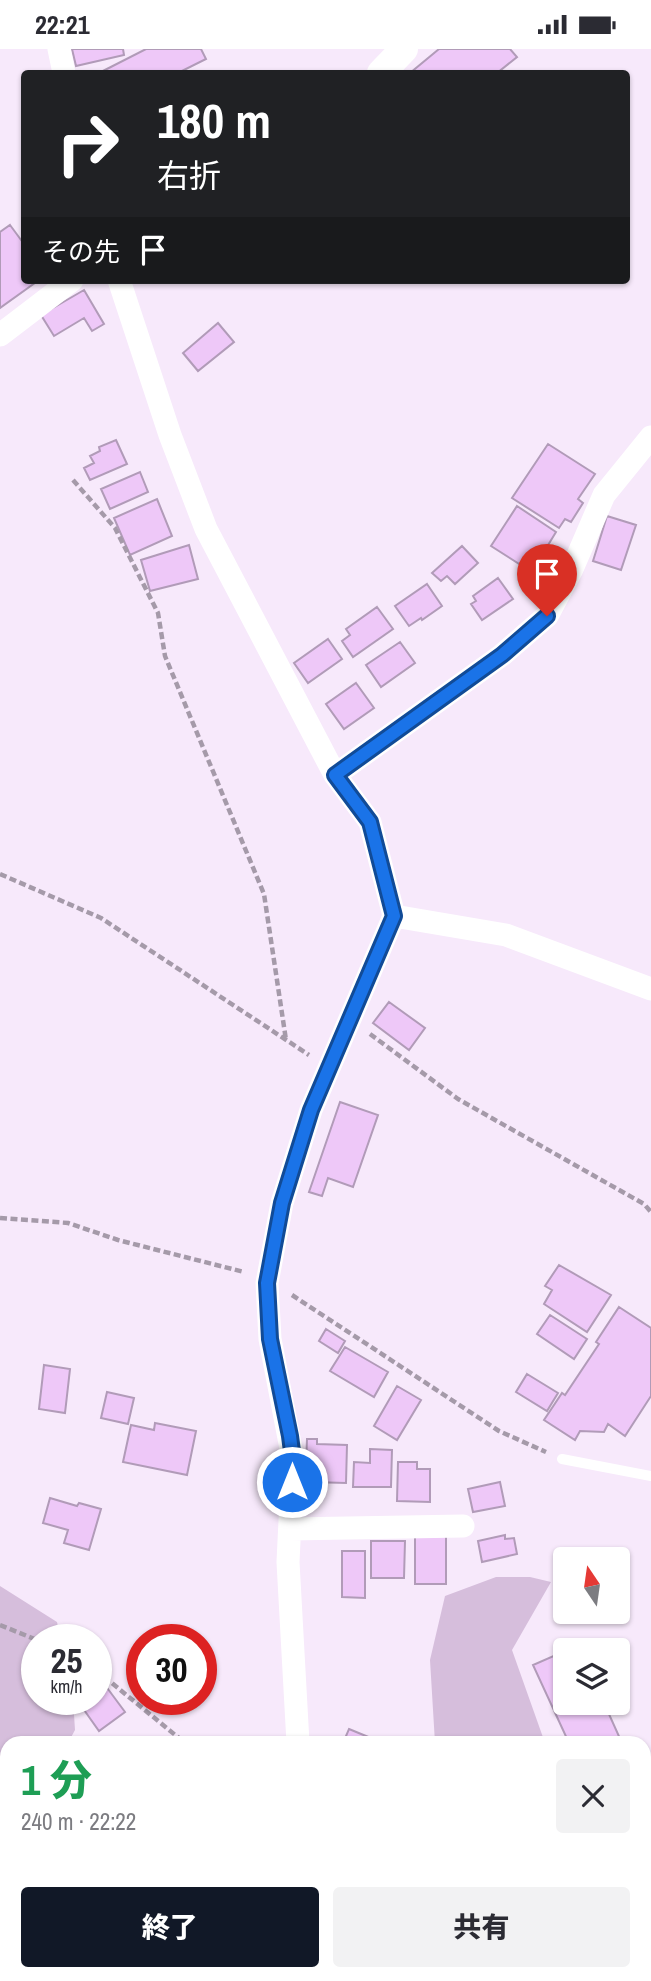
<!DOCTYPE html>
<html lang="ja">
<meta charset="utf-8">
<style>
body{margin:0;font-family:"Archivo Narrow","Noto Sans JP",sans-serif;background:#f2f2f3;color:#2b2b33;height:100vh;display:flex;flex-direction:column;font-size:26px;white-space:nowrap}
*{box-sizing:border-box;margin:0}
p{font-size:23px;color:#7c7c81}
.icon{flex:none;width:38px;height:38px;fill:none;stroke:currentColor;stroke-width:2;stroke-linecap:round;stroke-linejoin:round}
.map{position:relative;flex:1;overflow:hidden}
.sheet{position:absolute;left:0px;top:1687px;width:651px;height:245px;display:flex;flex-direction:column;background:#fff;border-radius:21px 21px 0 0;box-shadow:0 2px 5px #0004}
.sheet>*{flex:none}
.top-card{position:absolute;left:21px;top:21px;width:609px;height:214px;border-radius:7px;box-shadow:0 2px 5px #0004;background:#202124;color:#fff;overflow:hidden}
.needle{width:46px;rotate:347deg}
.controls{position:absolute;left:553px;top:1498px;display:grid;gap:14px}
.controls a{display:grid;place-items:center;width:77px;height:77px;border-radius:7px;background:#fff;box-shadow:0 2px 5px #0004;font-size:35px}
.speed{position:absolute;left:21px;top:1575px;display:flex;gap:14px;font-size:35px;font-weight:700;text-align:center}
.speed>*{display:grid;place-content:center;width:91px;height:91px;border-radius:50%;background:#fff;box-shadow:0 2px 5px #0004;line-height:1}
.speed small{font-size:18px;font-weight:400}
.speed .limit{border:10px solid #d22;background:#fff;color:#111}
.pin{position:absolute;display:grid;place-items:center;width:60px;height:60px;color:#fff;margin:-72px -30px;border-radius:50% 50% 50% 0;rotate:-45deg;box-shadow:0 0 7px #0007}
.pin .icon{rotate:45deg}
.me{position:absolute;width:77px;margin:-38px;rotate:0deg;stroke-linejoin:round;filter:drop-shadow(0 0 5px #0008)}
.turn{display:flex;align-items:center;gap:24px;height:147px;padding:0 21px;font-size:32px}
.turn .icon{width:91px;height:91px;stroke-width:2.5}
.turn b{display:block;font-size:49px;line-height:60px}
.then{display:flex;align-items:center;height:66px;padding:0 21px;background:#0003;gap:14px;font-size:26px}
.round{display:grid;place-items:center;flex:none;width:74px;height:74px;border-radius:7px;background:#f2f2f3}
.overview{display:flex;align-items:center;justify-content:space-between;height:119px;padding:0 21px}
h1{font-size:42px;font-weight:800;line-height:52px;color:#1e9e55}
.primary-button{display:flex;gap:14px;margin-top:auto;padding:14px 21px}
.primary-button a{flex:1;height:80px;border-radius:7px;background:#111827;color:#fff;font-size:28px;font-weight:800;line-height:80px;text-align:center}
.primary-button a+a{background:#f2f2f3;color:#2b2b33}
.status{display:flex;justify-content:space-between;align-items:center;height:49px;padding:0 35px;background:#fff;direction:ltr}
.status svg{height:19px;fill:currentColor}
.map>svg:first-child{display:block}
.green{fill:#d6bedc}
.building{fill:#eec8f8;stroke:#b19bb8;stroke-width:2}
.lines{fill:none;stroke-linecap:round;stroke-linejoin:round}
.path{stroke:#a59aa9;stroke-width:4.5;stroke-dasharray:7 3.5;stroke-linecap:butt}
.service{stroke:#fff;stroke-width:10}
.minor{stroke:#fff;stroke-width:23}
.tertiary{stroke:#fff;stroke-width:28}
.route-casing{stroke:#114b97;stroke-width:18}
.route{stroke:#1a73e8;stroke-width:12}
</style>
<div class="status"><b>22:21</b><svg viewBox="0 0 49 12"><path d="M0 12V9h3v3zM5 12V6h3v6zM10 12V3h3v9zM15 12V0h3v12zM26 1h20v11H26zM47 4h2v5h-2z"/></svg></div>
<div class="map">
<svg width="651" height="1932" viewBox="0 0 651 1932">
<rect width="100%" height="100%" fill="#f7e9fb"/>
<path class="green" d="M 496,1528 L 530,1528 L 551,1533 L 512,1601 L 545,1694 L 435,1694 L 430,1611 L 445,1547 Z
M 0,1537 L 57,1573 L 61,1591 L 37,1591 L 37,1650 L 73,1650 L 75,1681 L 68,1694 L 7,1694 L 7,1875 L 0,1882 Z
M 281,1925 L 631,1925 L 632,1932 L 285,1932 Z"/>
<path class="building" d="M 72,0 L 123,0 L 124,6 L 76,17 Z
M 146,0 L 201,0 L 206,10 L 178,24 L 99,24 Z
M 439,0 L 510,0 L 517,8 L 497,24 L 410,24 Z
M 10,176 L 24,195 L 24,231 L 39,231 L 0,259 L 0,183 Z
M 84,241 L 104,275 L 92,282 L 84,269 L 54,287 L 41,266 Z
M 218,274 L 234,293 L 198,322 L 183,304 Z
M 116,391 L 127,415 L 90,431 L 84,419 L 94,414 L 90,407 L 100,402 L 99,398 Z
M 548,395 L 595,425 L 578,450 L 583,454 L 571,473 L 565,470 L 559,479 L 512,449 Z
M 140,423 L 148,443 L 110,460 L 101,440 Z
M 157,450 L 172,487 L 130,506 L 114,469 Z
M 517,457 L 556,483 L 545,501 L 548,504 L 535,525 L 491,497 Z
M 607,467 L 636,476 L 621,521 L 593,512 Z
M 189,496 L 198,530 L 150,542 L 141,511 Z
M 462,497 L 478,514 L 455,535 L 447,527 L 441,532 L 432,524 Z
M 498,529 L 513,550 L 482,571 L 471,555 L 476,552 L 473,547 Z
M 427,535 L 442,557 L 422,571 L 421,569 L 409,577 L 395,557 Z
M 377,558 L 393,580 L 353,608 L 342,592 L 350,586 L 346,580 Z
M 328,590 L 342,610 L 308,634 L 294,614 Z
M 400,593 L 415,614 L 381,638 L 366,616 Z
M 356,634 L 374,659 L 344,680 L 326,655 Z
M 389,953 L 425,979 L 409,1001 L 373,974 Z
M 340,1053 L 378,1066 L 353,1138 L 328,1129 L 322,1147 L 309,1143 Z
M 559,1216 L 611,1246 L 587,1283 L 544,1255 L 552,1241 L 545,1237 Z
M 619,1258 L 651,1279 L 651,1347 L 625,1387 L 608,1375 L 604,1383 L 580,1382 L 575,1391 L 544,1371 L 562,1344 L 565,1346 L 599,1295 L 596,1293 Z
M 550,1266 L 587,1290 L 574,1310 L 537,1285 Z
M 326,1280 L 345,1292 L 338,1304 L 319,1292 Z
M 345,1298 L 388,1323 L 374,1348 L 330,1322 Z
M 44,1316 L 70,1320 L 65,1364 L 39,1360 Z
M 527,1325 L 558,1344 L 547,1362 L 516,1343 Z
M 397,1337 L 421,1351 L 397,1391 L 374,1377 Z
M 107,1343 L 134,1349 L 128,1375 L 101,1369 Z
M 155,1374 L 196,1382 L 187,1426 L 123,1413 L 131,1376 L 154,1381 Z
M 307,1390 L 317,1390 L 317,1395 L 347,1396 L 346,1434 L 311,1433 L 311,1416 L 306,1417 Z
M 370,1400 L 392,1401 L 391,1438 L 353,1438 L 354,1413 L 370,1414 Z
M 398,1413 L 417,1413 L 417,1420 L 430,1420 L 430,1453 L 397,1452 Z
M 500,1433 L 505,1457 L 473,1463 L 468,1440 Z
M 50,1449 L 77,1457 L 79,1454 L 101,1460 L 89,1501 L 64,1494 L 68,1481 L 43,1474 Z
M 415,1484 L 446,1484 L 446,1535 L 415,1535 Z
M 505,1486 L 505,1490 L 514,1489 L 517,1505 L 482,1513 L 478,1492 Z
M 371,1492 L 405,1492 L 404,1529 L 371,1529 Z
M 342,1502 L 365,1502 L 365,1549 L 342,1548 Z
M 565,1602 L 565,1654 L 604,1654 L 622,1694 L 569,1694 L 533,1616 Z
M 102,1632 L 125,1663 L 99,1682 L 77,1651 L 96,1650 L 96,1636 Z
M 349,1680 L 383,1694 L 343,1694 Z
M 253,1925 L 274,1925 L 280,1932 L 245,1932 Z"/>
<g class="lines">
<path class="path" d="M 73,431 L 115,479 L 158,564 L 165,607 L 264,845 L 286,991
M 0,825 L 101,869 L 309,1006
M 370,985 L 458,1050 L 644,1155 L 651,1163
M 0,1169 L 68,1174 L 118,1191 L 244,1223
M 292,1246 L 499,1382 L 546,1403
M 0,1576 L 37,1591
M 96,1621 L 185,1694"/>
<path class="service" d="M 562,1410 L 651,1427"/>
<path class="minor" d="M 59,0 L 64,24
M 119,231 L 170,386 L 206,480 L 335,726 L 370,773 L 394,867 L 311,1061 L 282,1154 L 267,1234 L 270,1290 L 293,1410 L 288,1513 L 298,1694
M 0,286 L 72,231
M 335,726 L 502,606 L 547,567 L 572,520 L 604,446 L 651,388
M 394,867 L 506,886 L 651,940
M 290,1480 L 463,1477
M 211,1932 L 218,1925"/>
<path class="tertiary" d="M 381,24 L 404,0"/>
</g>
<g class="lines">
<g class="route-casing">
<path id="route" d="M 292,1433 L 293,1410 L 290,1387 L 270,1290 L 267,1234 L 282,1154 L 311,1061 L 394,867 L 370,773 L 335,726 L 502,606 L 547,567"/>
</g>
<use href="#route" class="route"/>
</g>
</svg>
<div class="controls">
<a><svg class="needle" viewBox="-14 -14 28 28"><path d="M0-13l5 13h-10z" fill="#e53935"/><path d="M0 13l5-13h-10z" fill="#7c7c81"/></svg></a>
<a><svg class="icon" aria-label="layers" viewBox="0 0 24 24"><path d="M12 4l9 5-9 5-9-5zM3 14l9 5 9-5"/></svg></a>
</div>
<div class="speed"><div>25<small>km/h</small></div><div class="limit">30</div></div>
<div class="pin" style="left:547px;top:567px;background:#d93025"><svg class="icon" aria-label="arrive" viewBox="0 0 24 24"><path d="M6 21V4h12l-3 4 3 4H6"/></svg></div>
<svg class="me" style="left:292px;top:1433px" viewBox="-20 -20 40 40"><circle r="17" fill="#1a73e8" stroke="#fff" stroke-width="3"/><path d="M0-11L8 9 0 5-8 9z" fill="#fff"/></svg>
<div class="top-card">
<div class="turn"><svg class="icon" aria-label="right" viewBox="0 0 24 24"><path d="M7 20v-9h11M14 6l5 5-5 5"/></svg><div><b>180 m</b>右折</div></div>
<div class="then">その先<svg class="icon" aria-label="arrive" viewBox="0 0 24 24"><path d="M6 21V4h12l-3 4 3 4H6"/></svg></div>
</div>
<section class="sheet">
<div class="overview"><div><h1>1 分</h1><p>240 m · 22:22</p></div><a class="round"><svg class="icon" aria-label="close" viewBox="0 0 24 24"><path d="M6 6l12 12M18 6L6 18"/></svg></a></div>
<div class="primary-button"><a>終了</a><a>共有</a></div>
</section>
</div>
